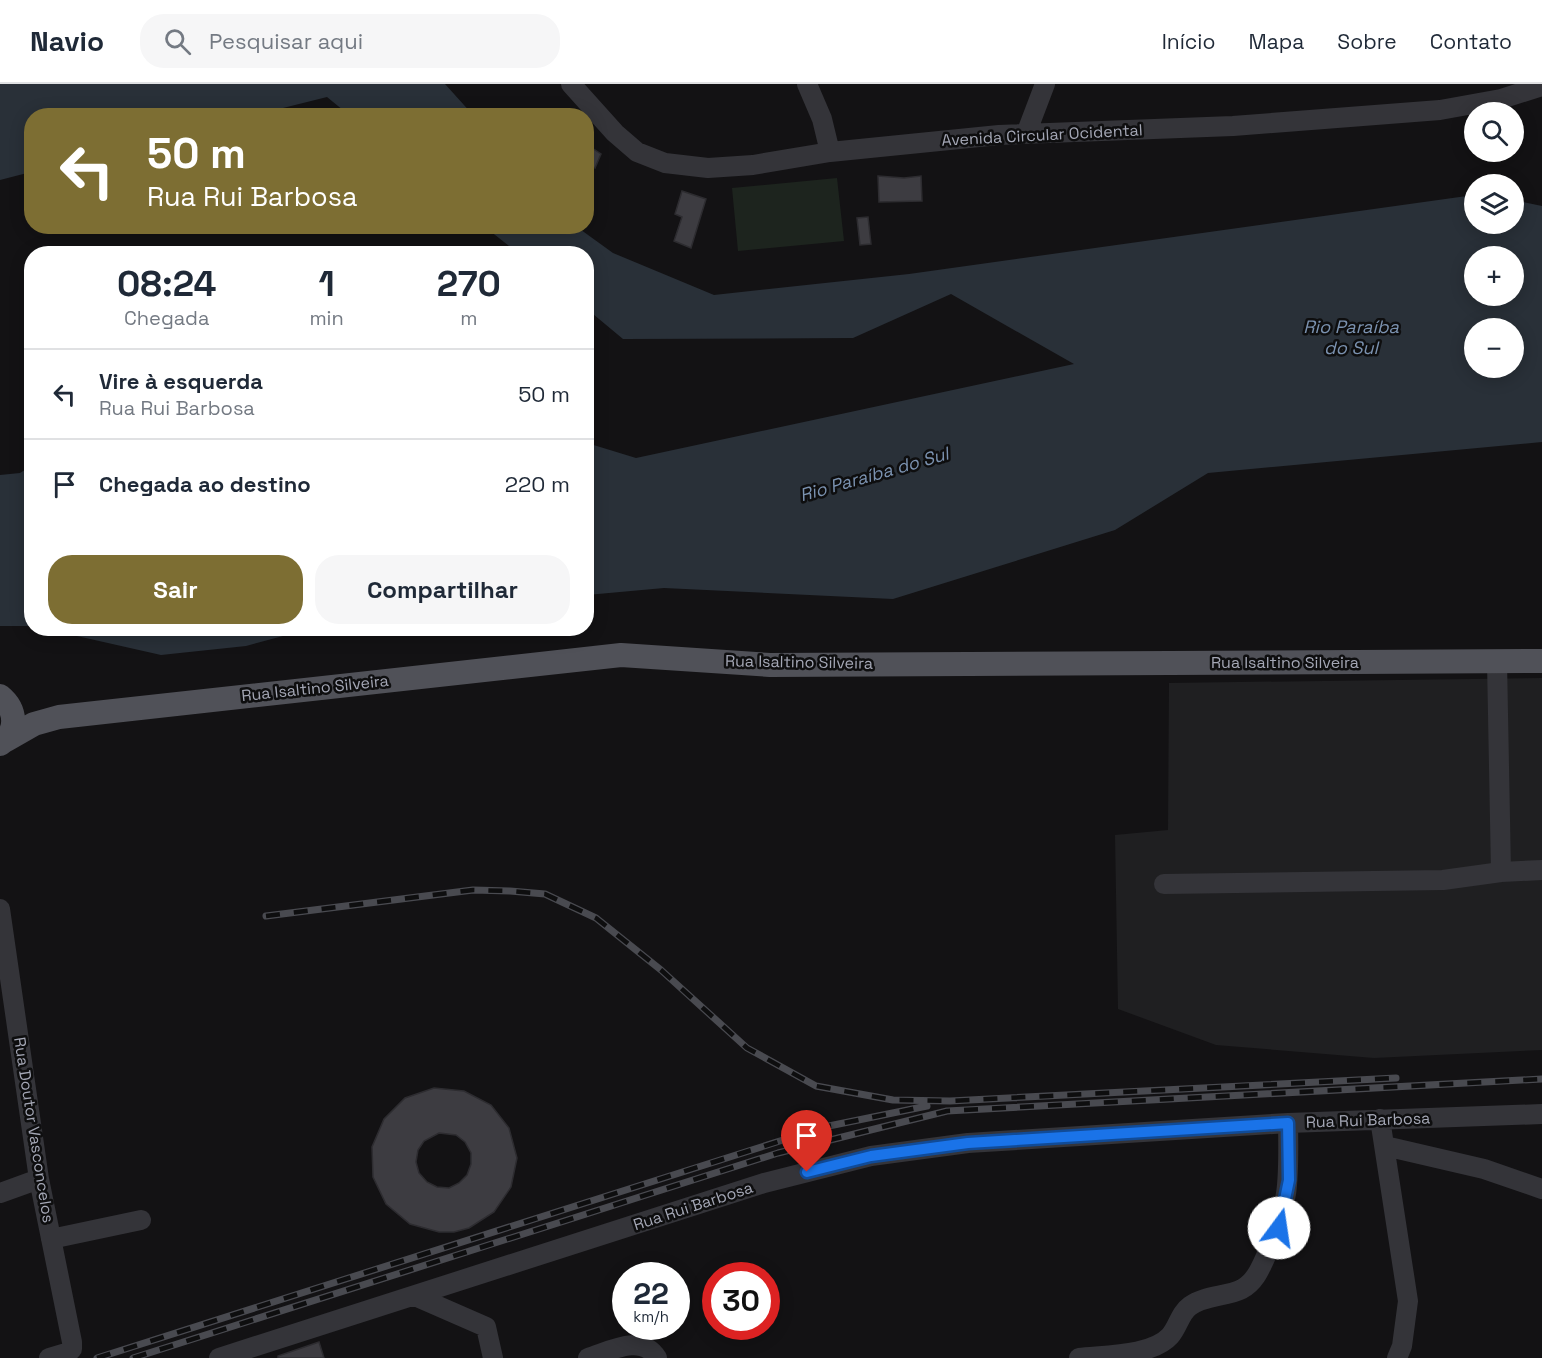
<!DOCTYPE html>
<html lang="pt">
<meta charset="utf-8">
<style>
body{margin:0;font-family:"Space Grotesk",sans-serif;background:#f6f6f7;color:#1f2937;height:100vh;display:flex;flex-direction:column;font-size:22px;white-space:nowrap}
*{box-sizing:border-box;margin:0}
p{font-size:20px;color:#747a83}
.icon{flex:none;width:33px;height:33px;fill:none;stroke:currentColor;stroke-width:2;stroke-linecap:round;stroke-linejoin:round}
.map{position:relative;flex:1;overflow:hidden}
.side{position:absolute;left:24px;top:162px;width:570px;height:390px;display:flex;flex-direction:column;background:#fff;border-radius:24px;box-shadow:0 3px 15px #0003}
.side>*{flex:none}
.banner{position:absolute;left:24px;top:24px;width:570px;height:126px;border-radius:24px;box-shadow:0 3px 15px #0003;background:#7d6e33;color:#fff;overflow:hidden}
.controls{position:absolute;left:1464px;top:18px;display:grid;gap:12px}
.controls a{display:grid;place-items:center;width:60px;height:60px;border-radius:50%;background:#fff;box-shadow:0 3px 15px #0003;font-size:30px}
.speed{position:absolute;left:612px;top:1178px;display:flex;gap:12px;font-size:30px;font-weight:700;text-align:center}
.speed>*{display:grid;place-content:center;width:78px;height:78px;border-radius:50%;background:#fff;box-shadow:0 3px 15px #0003;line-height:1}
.speed small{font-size:15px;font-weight:400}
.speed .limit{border:9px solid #d22;background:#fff;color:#111}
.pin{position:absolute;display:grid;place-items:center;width:51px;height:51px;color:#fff;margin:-62px -26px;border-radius:50% 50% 50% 0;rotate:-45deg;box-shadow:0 0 6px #0007}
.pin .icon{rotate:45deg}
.me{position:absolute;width:66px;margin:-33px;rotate:14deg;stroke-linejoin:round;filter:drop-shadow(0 0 4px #0008)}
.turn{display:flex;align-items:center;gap:21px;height:126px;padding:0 24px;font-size:27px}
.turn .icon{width:78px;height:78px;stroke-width:2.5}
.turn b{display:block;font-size:42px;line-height:51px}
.eta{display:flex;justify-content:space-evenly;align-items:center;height:102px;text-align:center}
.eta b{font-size:36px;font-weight:600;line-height:42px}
.action{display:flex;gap:12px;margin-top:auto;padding:12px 24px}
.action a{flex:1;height:69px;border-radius:24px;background:#7d6e33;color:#fff;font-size:24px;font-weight:600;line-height:69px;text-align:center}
.action a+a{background:#f6f6f7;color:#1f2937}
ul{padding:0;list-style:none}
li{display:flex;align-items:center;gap:18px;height:90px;padding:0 24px;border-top:2px solid #e0e1e3}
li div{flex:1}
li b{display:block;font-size:22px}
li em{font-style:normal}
header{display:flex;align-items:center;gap:36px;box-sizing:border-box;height:84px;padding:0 30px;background:#fff;border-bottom:2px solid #e0e1e3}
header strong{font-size:28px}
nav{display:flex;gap:33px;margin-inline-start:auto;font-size:21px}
.search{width:420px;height:54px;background:#f6f6f7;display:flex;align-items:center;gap:15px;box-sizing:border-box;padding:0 21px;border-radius:24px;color:#747a83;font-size:22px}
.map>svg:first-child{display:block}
.built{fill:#1f1f21}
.green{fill:#1d241e}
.water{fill:#293038;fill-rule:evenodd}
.building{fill:#3d3c41;stroke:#2d2c30;stroke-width:1.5;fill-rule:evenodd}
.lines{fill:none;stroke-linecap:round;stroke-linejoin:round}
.minor{stroke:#343439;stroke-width:20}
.major{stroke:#505158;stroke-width:24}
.rail-casing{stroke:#494a50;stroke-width:7}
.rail{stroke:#0e0e0f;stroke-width:4.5;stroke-dasharray:14;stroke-linecap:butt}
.route-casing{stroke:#114b97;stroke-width:15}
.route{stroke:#1a73e8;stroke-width:10}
.labels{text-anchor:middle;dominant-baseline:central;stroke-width:5;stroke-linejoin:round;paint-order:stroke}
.street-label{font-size:16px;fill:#a4a7b5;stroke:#0e0e0f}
.water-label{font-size:18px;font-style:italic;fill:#7b92b0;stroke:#0e0e0f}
</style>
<header>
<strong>Navio</strong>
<div class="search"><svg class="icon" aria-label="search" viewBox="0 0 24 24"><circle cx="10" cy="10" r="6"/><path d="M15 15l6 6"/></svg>Pesquisar aqui</div>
<nav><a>Início</a><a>Mapa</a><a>Sobre</a><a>Contato</a></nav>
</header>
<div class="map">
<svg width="1542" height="1274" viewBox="0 0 1542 1274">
<rect width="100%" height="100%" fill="#131214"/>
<path class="built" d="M 1542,594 L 1542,966 L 1374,974 L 1216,961 L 1118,925 L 1115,751 L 1168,746 L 1169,599 Z"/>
<path class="green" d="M 837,94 L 844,157 L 738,167 L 732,104 Z"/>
<path class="water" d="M 0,0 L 445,0 L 473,31 L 349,31 L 327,13 L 255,31 L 32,32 L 31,88 L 0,96 Z
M 1474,111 L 1474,140 L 1514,140 L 1514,116 L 1542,122 L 1542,358 L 1208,389 L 1115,446 L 893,515 L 664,504 L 587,511 L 587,359 L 636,374 L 1074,280 L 951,210 L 853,254 L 623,255 L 587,225 L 586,170 L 518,169 L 485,143 L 577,143 L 613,169 L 714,211 L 909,190 ZM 1474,172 L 1514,172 L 1514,212 L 1474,212 ZM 1474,244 L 1514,244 L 1514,284 L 1474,284 Z
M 31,382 L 31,542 L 0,542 L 0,391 L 20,389 Z
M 46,545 L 309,545 L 246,562 L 161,571 Z"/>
<path class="building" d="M 586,60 L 601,70 L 595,84 L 586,80 Z
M 878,92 L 904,94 L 921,92 L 922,117 L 879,118 Z
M 682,107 L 706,115 L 691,164 L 674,157 L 682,133 L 675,130 Z
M 868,133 L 871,160 L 860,161 L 857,134 Z
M 434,1004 L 464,1007 L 491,1021 L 509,1044 L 517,1074 L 511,1103 L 494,1128 L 469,1144 L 454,1148 L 439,1148 L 410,1140 L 386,1120 L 373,1093 L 372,1063 L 384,1035 L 405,1014 ZM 439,1049 L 456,1051 L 465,1058 L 471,1069 L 471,1080 L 467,1091 L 459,1099 L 449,1104 L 437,1103 L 427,1098 L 419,1089 L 416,1078 L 418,1066 L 424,1057 Z
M 319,1258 L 324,1274 L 278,1274 L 278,1272 Z"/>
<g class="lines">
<path class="minor" d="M 571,0 L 615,49 L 637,68 L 665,79 L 708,84 L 753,81 L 830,68 L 999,51 L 1233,42 L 1440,26 L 1501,15 L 1542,2
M 807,0 L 822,35 L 830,68
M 1026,50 L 1045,0
M 1501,788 L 1542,786
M 1164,800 L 1443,796 L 1501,788 L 1497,577
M 0,825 L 39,1095 L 72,1258 L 72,1265 L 69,1268 L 49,1274
M 1380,1035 L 1408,1217 L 1402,1262 L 1397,1274
M 1385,1062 L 1484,1085 L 1542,1105
M 0,1109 L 39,1095
M 51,1155 L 141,1136
M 415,1212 L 486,1243 L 493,1274
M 219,1274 L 764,1099 L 871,1072 L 968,1059 L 1288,1039 L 1542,1030
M 588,1274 C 610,1267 642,1249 657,1274
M 1079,1274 C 1105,1271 1152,1272 1170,1252 C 1178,1243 1180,1229 1190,1222 C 1205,1211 1226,1213 1242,1205 C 1255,1198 1260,1185 1266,1172 C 1290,1122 1289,1093 1288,1039"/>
<path class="major" d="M 0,612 C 16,625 19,647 0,660
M 6,656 L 34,640 L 59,633 L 621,571 L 770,581 L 1542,577"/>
<g class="rail-casing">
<path id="rail" d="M 266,832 L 473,806 L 510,807 L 545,810 L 596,834 L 661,886 L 747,964 L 816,1002 L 893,1016 L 950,1017 L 1396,994
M 97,1274 L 824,1043 L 927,1022
M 133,1274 L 778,1069 L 947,1027 L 1542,995"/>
</g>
<use href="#rail" class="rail"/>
</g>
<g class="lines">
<g class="route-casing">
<path id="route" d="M 807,1088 L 871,1072 L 968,1059 L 1288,1039 L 1289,1096 L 1279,1144"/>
</g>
<use href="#route" class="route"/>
</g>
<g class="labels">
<g class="street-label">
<text transform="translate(1042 51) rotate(-3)">Avenida Circular Ocidental</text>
<text transform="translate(799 578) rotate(1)">Rua Isaltino Silveira</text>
<text x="1285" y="578">Rua Isaltino Silveira</text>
<text transform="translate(315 604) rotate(-6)">Rua Isaltino Silveira</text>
<text transform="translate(1368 1036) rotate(-2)">Rua Rui Barbosa</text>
<text transform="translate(34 1046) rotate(81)">Rua Doutor Vasconcelos</text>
<text transform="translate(693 1122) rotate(-18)">Rua Rui Barbosa</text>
</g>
<g class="water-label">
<text x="1351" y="242">Rio Paraíba<tspan x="1351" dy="21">do Sul</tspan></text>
<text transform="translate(874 390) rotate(-16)">Rio Paraíba do Sul</text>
</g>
</g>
</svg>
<div class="controls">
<a><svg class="icon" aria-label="search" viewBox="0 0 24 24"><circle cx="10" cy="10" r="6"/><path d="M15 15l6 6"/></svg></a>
<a><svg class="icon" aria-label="layers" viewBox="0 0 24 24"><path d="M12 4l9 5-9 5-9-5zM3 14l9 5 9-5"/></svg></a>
<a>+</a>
<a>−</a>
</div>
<div class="speed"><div>22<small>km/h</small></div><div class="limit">30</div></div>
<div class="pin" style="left:807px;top:1088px;background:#d93025"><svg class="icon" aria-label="arrive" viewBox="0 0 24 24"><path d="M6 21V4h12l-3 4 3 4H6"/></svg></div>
<svg class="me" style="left:1279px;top:1144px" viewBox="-20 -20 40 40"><circle r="19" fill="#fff"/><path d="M0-13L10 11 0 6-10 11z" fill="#1a73e8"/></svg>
<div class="banner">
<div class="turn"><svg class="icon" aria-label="left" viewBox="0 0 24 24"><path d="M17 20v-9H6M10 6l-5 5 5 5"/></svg><div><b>50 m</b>Rua Rui Barbosa</div></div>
</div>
<section class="side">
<div class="eta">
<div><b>08:24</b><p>Chegada</p></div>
<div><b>1</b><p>min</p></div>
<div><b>270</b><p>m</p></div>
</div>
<ul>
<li><svg class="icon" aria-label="left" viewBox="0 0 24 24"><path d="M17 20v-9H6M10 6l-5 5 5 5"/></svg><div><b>Vire à esquerda</b><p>Rua Rui Barbosa</p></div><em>50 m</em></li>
<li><svg class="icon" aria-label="arrive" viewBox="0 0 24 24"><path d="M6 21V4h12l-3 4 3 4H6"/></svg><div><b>Chegada ao destino</b></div><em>220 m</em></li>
</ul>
<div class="action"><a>Sair</a><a>Compartilhar</a></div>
</section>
</div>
